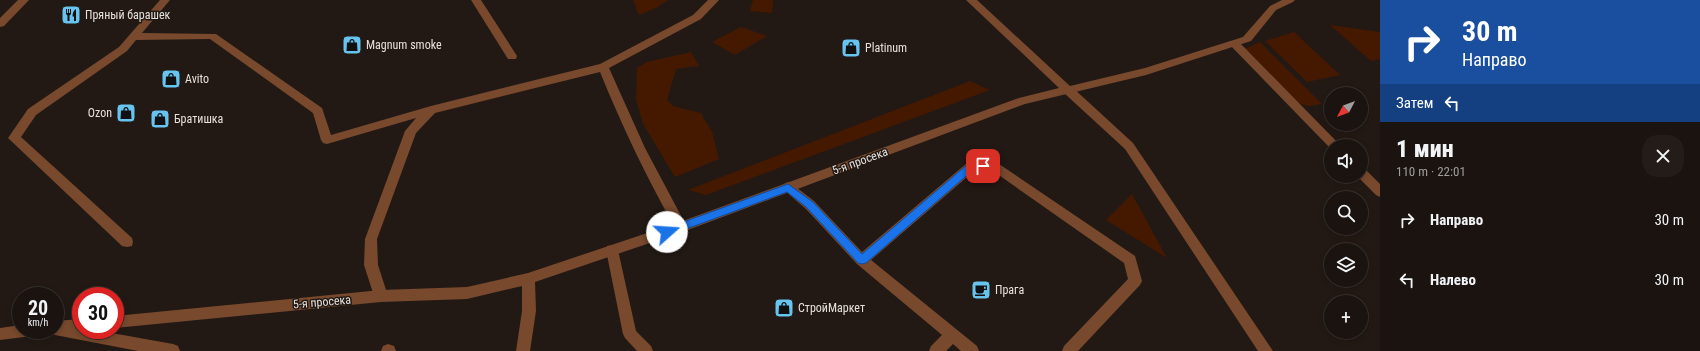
<!DOCTYPE html>
<html lang="ru">
<meta charset="utf-8">
<style>
body{margin:0;font-family:"Roboto Condensed",sans-serif;background:#231c18;color:#f1f3f6;height:100vh;display:flex;flex-direction:column;font-size:15px;white-space:nowrap}
*{box-sizing:border-box;margin:0}
p{font-size:13px;color:#9f9e9e}
.icon{flex:none;width:22px;height:22px;fill:none;stroke:currentColor;stroke-width:2;stroke-linecap:round;stroke-linejoin:round}
.map{position:relative;flex:1;overflow:hidden}
.sheet{display:flex;flex-direction:column;background:#1a130f;width:320px}
.sheet>*{flex:none}
.top-card{background:#1a4fa0;color:#fff;overflow:hidden}
.needle{width:26px;rotate:229deg}
.controls{position:absolute;left:1324px;top:87px;display:grid;gap:8px}
.controls a{display:grid;place-items:center;width:44px;height:44px;border-radius:50%;background:#1a130f;box-shadow:0 2px 6px #0003,0 0 0 1px #38322f;font-size:20px}
.speed{position:absolute;left:12px;top:287px;display:flex;gap:8px;font-size:20px;font-weight:700;text-align:center}
.speed>*{display:grid;place-content:center;width:52px;height:52px;border-radius:50%;background:#1a130f;box-shadow:0 2px 6px #0003,0 0 0 1px #38322f;line-height:1}
.speed small{font-size:10px;font-weight:400}
.speed .limit{border:6px solid #d22;background:#fff;color:#111}
.pin{position:absolute;display:grid;place-items:center;width:34px;height:34px;color:#fff;margin:-17px;border-radius:8px;box-shadow:0 2px 6px #0006}
.me{position:absolute;width:44px;margin:-22px;rotate:71deg;stroke-linejoin:round;filter:drop-shadow(0 0 3px #0008)}
.turn{display:flex;align-items:center;gap:14px;height:84px;padding:0 16px;font-size:18px}
.turn .icon{width:52px;height:52px;stroke-width:2.5}
.turn b{display:block;font-size:28px;line-height:34px}
.then{display:flex;align-items:center;height:38px;padding:0 16px;background:#0003;gap:8px;font-size:15px}
.round{display:grid;place-items:center;flex:none;width:42px;height:42px;border-radius:16px;background:#231c18}
.headline{display:flex;align-items:center;justify-content:space-between;height:68px;padding:0 16px}
h1{font-size:24px;font-weight:800;line-height:30px}
ul{padding:0;list-style:none}
li{display:flex;align-items:center;gap:12px;height:60px;padding:0 16px}
li div{flex:1}
li b{display:block;font-size:15px}
li em{font-style:normal}
main{display:flex;flex:1;min-height:0}
.map>svg:first-child{display:block}
.green{fill:#451900}
.lines{fill:none;stroke-linecap:round;stroke-linejoin:round}
.lane{fill:#78492d;fill-rule:evenodd}
.street{fill:#78492d;fill-rule:evenodd}
.route{fill:#1a73e8;stroke:#114b97}
.labels{text-anchor:middle;dominant-baseline:central;stroke-width:3;stroke-linejoin:round;paint-order:stroke}
.poi-label{font-size:12px;fill:#e6e0dc;stroke:#221914;text-anchor:start}
.street-label{font-size:12px;fill:#e6e0dc;stroke:#221914}
</style>
<main>
<div class="map">
<svg width="1380" height="351" viewBox="0 0 1380 351">
<rect width="100%" height="100%" fill="#221914"/>
<path class="green" d="M 633,0 L 668,0 L 656,8 L 639,15 Z
M 753,0 L 773,0 L 772,13 L 750,11 Z
M 1330,25 L 1380,32 L 1380,59 L 1371,61 Z
M 741,27 L 767,36 L 735,55 L 712,42 Z
M 1294,32 L 1340,75 L 1307,82 L 1265,41 Z
M 1260,42 L 1322,104 L 1308,106 L 1295,102 L 1244,49 Z
M 691,52 L 699,66 L 676,69 L 667,100 L 673,106 L 701,113 L 712,132 L 719,159 L 675,177 L 643,124 L 636,99 L 637,68 L 647,62 Z
M 970,81 L 990,90 L 706,195 L 688,190 Z
M 1132,194 L 1167,258 L 1106,220 Z"/>
<g class="lines">
<path class="lane" d="M 160,0 L 170,0 L 142,33 L 216,34 L 322,108 L 331,135 L 431,106 L 600,64 L 693,15 L 708,0 L 719,0 L 701,19 L 609,68 L 645,148 L 687,227 L 685,231 L 681,232 L 677,231 C 647,179 622,126 600,72 L 435,113 L 416,133 L 377,239 L 378,265 L 388,296 L 386,300 L 381,302 L 376,300 L 374,296 L 364,265 L 365,239 L 405,131 L 416,118 L 327,144 L 323,143 L 321,140 L 313,113 L 210,39 L 136,40 L 127,51 L 36,115 L 21,137 L 132,238 L 133,242 L 132,246 L 127,247 L 122,246 L 8,138 L 28,109 L 119,47 Z
M 471,0 L 481,0 L 517,56 L 516,59 L 508,59 Z
M 1234,40 L 1238,41 L 1341,146 L 1331,146 L 1331,149 L 1230,45 L 1229,43 Z
M 1068,86 L 1072,87 L 1133,143 L 1273,351 L 1258,351 L 1125,149 L 1064,93 L 1063,90 L 1064,87 Z
M 971,161 L 999,164 L 1135,256 L 1142,281 L 1140,285 L 1078,351 L 1062,351 L 1064,346 L 1128,279 L 1124,263 L 993,171 L 974,171 L 871,260 L 977,346 L 979,351 L 961,351 L 953,344 L 946,351 L 929,351 L 931,346 L 942,335 L 857,264 L 806,209 L 784,190 L 782,187 L 784,184 L 788,182 L 792,184 L 814,201 L 862,252 L 967,163 Z
M 1361,167 L 1365,169 L 1380,184 L 1380,197 L 1376,195 L 1357,176 L 1361,176 Z
M 612,245 L 617,246 L 618,250 L 636,331 L 651,346 L 653,351 L 637,351 L 625,338 L 623,334 L 606,250 L 607,246 Z
M 55,323 L 81,327 L 81,330 L 95,330 L 173,344 L 178,346 L 180,351 L 138,351 L 55,335 L 50,333 L 48,330 L 55,330 Z
M 388,344 L 394,346 L 396,351 L 381,351 L 383,346 Z"/>
<path class="street" d="M 18,0 L 29,0 L 4,26 L 0,27 L 0,18 Z
M 966,0 L 977,0 L 1070,86 L 1145,68 L 1243,37 L 1270,6 L 1282,0 L 1295,0 L 1293,2 L 1276,10 L 1251,41 L 1146,75 L 1025,104 L 685,231 L 535,282 L 536,311 L 530,351 L 516,351 L 522,311 L 522,286 L 467,299 L 381,302 L 115,328 L 115,316 L 381,290 L 467,287 L 528,273 L 677,223 L 1019,98 L 1059,88 Z
M 81,319 L 81,330 L 84,330 L 81,331 L 55,333 L 49,330 L 55,330 L 55,321 Z
M 21,325 L 21,330 L 39,330 L 37,334 L 32,336 L 0,340 L 0,328 Z"/>
</g>
<path class="route" d="M 971,163 L 983,163 L 988,166 L 983,170 L 973,170 L 866,263 L 862,264 L 858,263 L 806,207 L 787,192 L 667,236 L 664,234 L 662,232 L 664,229 L 788,184 L 813,202 L 862,254 L 968,164 Z"/>
<defs>
<g id="restaurant-square" transform="scale(1)"><rect x="-9" y="-9" width="18" height="18" rx="4" fill="#66c4ef" stroke="#221914"/><path d="M-5-6h1v4h1v-4h1v4h1v-4h1v5L-1.5 .5V6h-2V.5L-5-1ZM5-6V6H3V1.5H1.5Q1.5-4 5-6Z" fill="#111"/></g>
<g id="shop-square" transform="scale(1)"><rect x="-9" y="-9" width="18" height="18" rx="4" fill="#66c4ef" stroke="#221914"/><path d="M-5-2.5h2.3a2.7 3.5 0 0 1 5.4 0H5L5.5 6h-11ZM-1.5-2.5h3a1.5 2.3 0 0 0-3 0Z" fill="#111"/></g>
<g id="cafe-square" transform="scale(1)"><rect x="-9" y="-9" width="18" height="18" rx="4" fill="#66c4ef" stroke="#221914"/><path d="M-5.5-4.5H6V0H3Q3 3.5 0 3.5H-2.5Q-5.5 3.5-5.5 0ZM3-3.2v2h1.7v-2ZM-6 4.5H4V6H-6Z" fill="#111"/></g>
</defs>
<g fill-rule="evenodd">
<use href="#restaurant-square" x="71" y="15"/>
<use href="#shop-square" x="352" y="45"/>
<use href="#shop-square" x="851" y="48"/>
<use href="#shop-square" x="171" y="79"/>
<use href="#shop-square" x="126" y="113"/>
<use href="#shop-square" x="160" y="119"/>
<use href="#cafe-square" x="981" y="290"/>
<use href="#shop-square" x="784" y="308"/>
</g>
<g class="labels">
<g class="poi-label">
<text x="85" y="15">Пряный барашек</text>
<text x="366" y="45">Magnum smoke</text>
<text x="865" y="48">Platinum</text>
<text x="185" y="79">Avito</text>
<text x="112" y="113" text-anchor="end">Ozon</text>
<text x="174" y="119">Братишка</text>
<text x="995" y="290">Прага</text>
<text x="798" y="308">СтройМаркет</text>
</g>
<g class="street-label">
<text transform="translate(860 161) rotate(-20)">5-я просека</text>
<text transform="translate(322 302) rotate(-5)">5-я просека</text>
</g>
</g>
</svg>
<div class="controls">
<a><svg class="needle" viewBox="-14 -14 28 28"><path d="M0-13l5 13h-10z" fill="#e53935"/><path d="M0 13l5-13h-10z" fill="#9f9e9e"/></svg></a>
<a><svg class="icon" aria-label="sound" viewBox="0 0 24 24"><path d="M4 9h4l5-4v14l-5-4H4zM17 9q2 3 0 6"/></svg></a>
<a><svg class="icon" aria-label="search" viewBox="0 0 24 24"><circle cx="10" cy="10" r="6"/><path d="M15 15l6 6"/></svg></a>
<a><svg class="icon" aria-label="layers" viewBox="0 0 24 24"><path d="M12 4l9 5-9 5-9-5zM3 14l9 5 9-5"/></svg></a>
<a>+</a>
</div>
<div class="speed"><div>20<small>km/h</small></div><div class="limit">30</div></div>
<div class="pin" style="left:983px;top:166px;background:#d93025"><svg class="icon" aria-label="arrive" viewBox="0 0 24 24"><path d="M6 21V4h12l-3 4 3 4H6"/></svg></div>
<svg class="me" style="left:667px;top:232px" viewBox="-20 -20 40 40"><circle r="19" fill="#fff"/><path d="M0-13L10 11 0 6-10 11z" fill="#1a73e8"/></svg>
</div>
<section class="sheet">
<div class="top-card">
<div class="turn"><svg class="icon" aria-label="right" viewBox="0 0 24 24"><path d="M7 20v-9h11M14 6l5 5-5 5"/></svg><div><b>30 m</b>Направо</div></div>
<div class="then">Затем<svg class="icon" aria-label="left" viewBox="0 0 24 24"><path d="M17 20v-9H6M10 6l-5 5 5 5"/></svg></div>
</div>
<div class="headline"><div><h1>1 мин</h1><p>110 m · 22:01</p></div><a class="round"><svg class="icon" aria-label="close" viewBox="0 0 24 24"><path d="M6 6l12 12M18 6L6 18"/></svg></a></div>
<ul>
<li><svg class="icon" aria-label="right" viewBox="0 0 24 24"><path d="M7 20v-9h11M14 6l5 5-5 5"/></svg><div><b>Направо</b></div><em>30 m</em></li>
<li><svg class="icon" aria-label="left" viewBox="0 0 24 24"><path d="M17 20v-9H6M10 6l-5 5 5 5"/></svg><div><b>Налево</b></div><em>30 m</em></li>
</ul>
</section>
</main>
